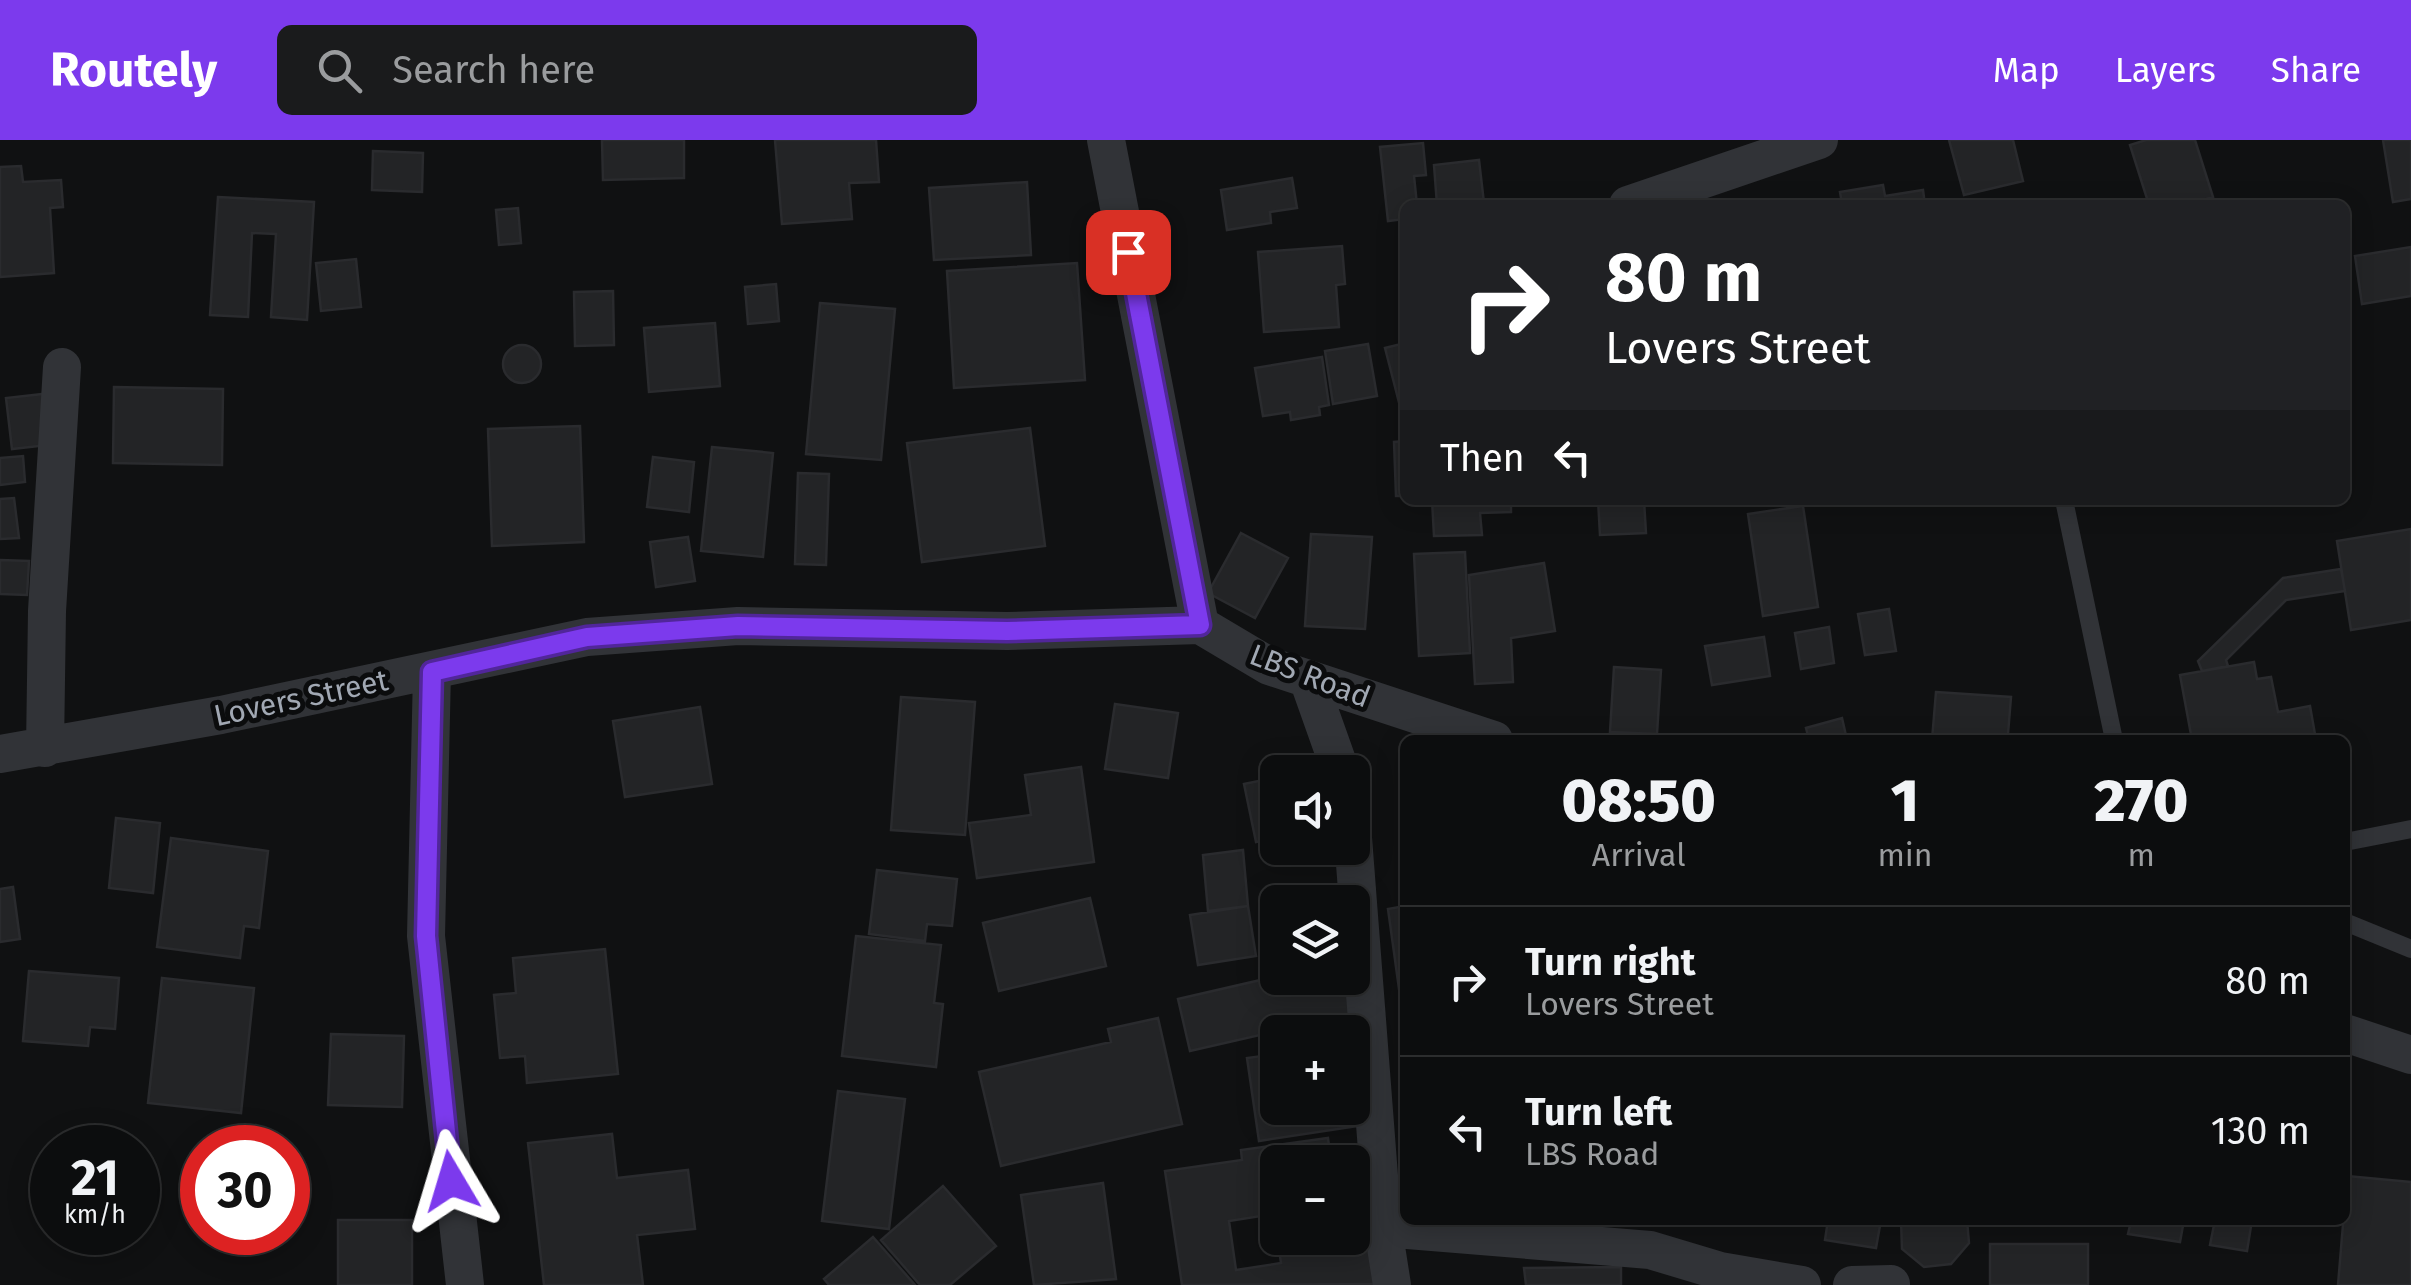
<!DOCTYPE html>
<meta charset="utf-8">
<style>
body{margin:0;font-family:"Fira Sans",sans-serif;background:#1a1b1c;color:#f1f3f6;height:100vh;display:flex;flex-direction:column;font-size:38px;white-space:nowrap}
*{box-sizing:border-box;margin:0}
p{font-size:32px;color:#9a9c9e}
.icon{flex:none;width:55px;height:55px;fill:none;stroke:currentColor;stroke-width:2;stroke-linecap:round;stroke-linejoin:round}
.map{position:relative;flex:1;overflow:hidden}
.sheet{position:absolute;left:1400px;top:595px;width:950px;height:490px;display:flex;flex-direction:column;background:#0c0d0e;border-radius:15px;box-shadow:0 5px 25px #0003,0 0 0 2px #2c2d2e}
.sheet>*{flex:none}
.top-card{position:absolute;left:1400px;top:60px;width:950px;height:305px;border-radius:15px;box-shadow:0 5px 25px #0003,0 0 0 2px #2c2d2e;background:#202124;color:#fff;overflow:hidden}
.fabs{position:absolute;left:1260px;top:615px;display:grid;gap:20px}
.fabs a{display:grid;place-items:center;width:110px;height:110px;border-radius:15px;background:#0c0d0e;box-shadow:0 5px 25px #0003,0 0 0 2px #2c2d2e;font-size:50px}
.speed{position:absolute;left:30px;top:985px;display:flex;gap:20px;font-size:50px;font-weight:700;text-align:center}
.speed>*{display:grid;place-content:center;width:130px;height:130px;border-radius:50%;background:#0c0d0e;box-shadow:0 5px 25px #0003,0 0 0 2px #2c2d2e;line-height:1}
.speed small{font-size:25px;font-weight:400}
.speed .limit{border:15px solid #d22;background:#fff;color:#111}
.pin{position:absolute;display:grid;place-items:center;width:85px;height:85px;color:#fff;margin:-42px;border-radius:20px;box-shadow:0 5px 15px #0006}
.me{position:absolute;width:110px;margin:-55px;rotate:353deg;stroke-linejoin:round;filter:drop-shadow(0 0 8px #0008)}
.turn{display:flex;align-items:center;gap:35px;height:210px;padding:0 40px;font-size:45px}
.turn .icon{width:130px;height:130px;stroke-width:2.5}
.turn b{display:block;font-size:70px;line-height:85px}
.then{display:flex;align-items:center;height:95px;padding:0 40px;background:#0003;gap:20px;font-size:38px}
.eta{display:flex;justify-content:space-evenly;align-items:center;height:170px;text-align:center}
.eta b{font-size:60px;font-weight:800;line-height:70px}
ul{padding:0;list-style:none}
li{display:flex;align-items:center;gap:30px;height:150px;padding:0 40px;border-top:2px solid #2c2d2e}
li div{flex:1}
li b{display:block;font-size:38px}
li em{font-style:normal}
header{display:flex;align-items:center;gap:60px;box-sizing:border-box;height:140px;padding:0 50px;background:#7c3aed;color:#fff}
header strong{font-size:48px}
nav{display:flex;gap:55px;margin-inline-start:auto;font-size:35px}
.search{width:700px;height:90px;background:#1a1b1c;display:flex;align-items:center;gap:25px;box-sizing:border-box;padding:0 35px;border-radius:15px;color:#9a9c9e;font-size:38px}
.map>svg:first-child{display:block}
.building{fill:#232426;stroke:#2a2b2e;stroke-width:2.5;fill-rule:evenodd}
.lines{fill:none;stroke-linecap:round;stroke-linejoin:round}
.service{stroke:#313337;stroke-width:18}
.minor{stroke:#313337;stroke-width:38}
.route-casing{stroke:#51269a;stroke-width:25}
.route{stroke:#7c3aed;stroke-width:18}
.labels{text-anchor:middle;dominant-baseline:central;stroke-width:10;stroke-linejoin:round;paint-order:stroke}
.street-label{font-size:30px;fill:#a1a8b3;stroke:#0b0c0d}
</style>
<header>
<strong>Routely</strong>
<div class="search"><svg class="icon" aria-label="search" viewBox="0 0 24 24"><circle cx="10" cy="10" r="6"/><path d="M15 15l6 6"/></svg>Search here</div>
<nav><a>Map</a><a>Layers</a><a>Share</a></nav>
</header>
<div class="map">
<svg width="2411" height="1145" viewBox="0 0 2411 1145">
<rect width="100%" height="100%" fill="#101112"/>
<path class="building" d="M 602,0 L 684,0 L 684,38 L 603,40 Z
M 775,0 L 876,0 L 879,42 L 849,43 L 852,79 L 782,84 Z
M 1949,0 L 2013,0 L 2023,41 L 1964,55 Z
M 2146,0 L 2195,0 L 2213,57 L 2187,65 L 2149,65 L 2130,5 Z
M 2383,0 L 2411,0 L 2411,59 L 2393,62 Z
M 1423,3 L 1426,35 L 1414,36 L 1417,65 L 1405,65 L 1405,79 L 1388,81 L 1380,7 Z
M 373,11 L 423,13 L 422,52 L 372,50 Z
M 1479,20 L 1484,63 L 1437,65 L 1434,25 Z
M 21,26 L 23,42 L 61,40 L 63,67 L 50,68 L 54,133 L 0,137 L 0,27 Z
M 1292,38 L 1297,68 L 1270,72 L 1271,83 L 1227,90 L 1221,50 Z
M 1027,42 L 1031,115 L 934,120 L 929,48 Z
M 1883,45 L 1885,56 L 1923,50 L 1925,65 L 1833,65 L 1842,64 L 1840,52 Z
M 218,57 L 314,62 L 307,180 L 271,177 L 276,94 L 252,93 L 248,177 L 210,175 Z
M 518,68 L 521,103 L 499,105 L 496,70 Z
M 1342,106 L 1345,144 L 1336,145 L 1339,187 L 1264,192 L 1258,112 Z
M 2411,107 L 2411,156 L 2362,164 L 2355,116 Z
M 356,119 L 361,167 L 321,171 L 316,123 Z
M 1077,123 L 1085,240 L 954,248 L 947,131 Z
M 776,144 L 779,181 L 748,184 L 745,147 Z
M 613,151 L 614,205 L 575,206 L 574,152 Z
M 820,163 L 895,169 L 881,320 L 806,314 Z
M 715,183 L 720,246 L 649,252 L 644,188 Z
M 1405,203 L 1405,278 L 1403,278 L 1385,208 Z
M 1368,204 L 1377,256 L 1333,264 L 1325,211 Z
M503 224a19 19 0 1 1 38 0a19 19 0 1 1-38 0Z
M 1322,217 L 1329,265 L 1319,267 L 1320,275 L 1291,280 L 1290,272 L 1263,276 L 1255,228 Z
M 114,247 L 223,249 L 222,325 L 113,323 Z
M 43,254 L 48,305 L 12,309 L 6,258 Z
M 580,286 L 584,402 L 492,406 L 488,289 Z
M 1030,288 L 1045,406 L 922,422 L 907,303 Z
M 1405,301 L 1405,356 L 1396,356 L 1394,302 Z
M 712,307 L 773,313 L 763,417 L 701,411 Z
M 23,316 L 25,342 L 0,345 L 0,318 Z
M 653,317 L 694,322 L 689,372 L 647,367 Z
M 798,333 L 829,334 L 826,425 L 795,424 Z
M 14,358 L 19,398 L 0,399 L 0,359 Z
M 1432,360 L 1511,360 L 1511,372 L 1480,373 L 1482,395 L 1434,396 Z
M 1598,360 L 1644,360 L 1646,393 L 1600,395 Z
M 1803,366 L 1818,467 L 1763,476 L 1748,374 Z
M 2411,389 L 2411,480 L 2351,490 L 2337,401 Z
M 1241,393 L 1288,418 L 1255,478 L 1208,453 Z
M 1311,394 L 1372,397 L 1365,489 L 1305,486 Z
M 688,397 L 695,441 L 656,447 L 650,402 Z
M 1465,412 L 1470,513 L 1419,516 L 1414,414 Z
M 0,420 L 29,421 L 27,455 L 0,454 Z
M 1544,423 L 1555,491 L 1511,498 L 1513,542 L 1475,544 L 1469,435 Z
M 2341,429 L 2345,451 L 2286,460 L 2226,520 L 2228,526 L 2202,531 L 2198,521 L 2283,438 Z
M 1889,469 L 1896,511 L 1865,515 L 1858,474 Z
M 1829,487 L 1834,523 L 1801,529 L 1795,493 Z
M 1764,497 L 1770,536 L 1712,545 L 1705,506 Z
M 2254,522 L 2257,539 L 2271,537 L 2278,572 L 2310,566 L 2316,600 L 2192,600 L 2180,535 Z
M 1614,527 L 1661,530 L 1657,594 L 1610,592 Z
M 1936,552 L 2011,557 L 2008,594 L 2027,595 L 2027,600 L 1932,600 Z
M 901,557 L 975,562 L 965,695 L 891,690 Z
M 1115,564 L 1178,573 L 1168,638 L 1105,629 Z
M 700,567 L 712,644 L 625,657 L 613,581 Z
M 1842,578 L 1847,600 L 1809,600 L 1806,588 Z
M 1081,627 L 1094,722 L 977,738 L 969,683 L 1031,675 L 1025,635 Z
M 1278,637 L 1278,698 L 1256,702 L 1244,644 Z
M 116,678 L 160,683 L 153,753 L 109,748 Z
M 171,698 L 268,711 L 259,788 L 244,786 L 240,818 L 157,807 Z
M 1243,710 L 1248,766 L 1208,771 L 1203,715 Z
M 877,730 L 957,739 L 952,786 L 927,784 L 925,801 L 869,794 Z
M 13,747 L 20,799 L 0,802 L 0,749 Z
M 1090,758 L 1106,826 L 999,851 L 983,783 Z
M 1248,766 L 1256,816 L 1198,825 L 1190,775 Z
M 1405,766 L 1405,855 L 1400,856 L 1388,769 Z
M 856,796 L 941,805 L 934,863 L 943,864 L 936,927 L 842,916 Z
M 605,809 L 618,934 L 527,943 L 525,916 L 500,918 L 494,855 L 516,853 L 513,818 Z
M 29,831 L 119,838 L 115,889 L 90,887 L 88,906 L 23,901 Z
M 1278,836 L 1352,838 L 1360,872 L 1190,911 L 1178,859 Z
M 162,838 L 254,848 L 241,973 L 148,963 Z
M 1158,878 L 1182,984 L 1001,1026 L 979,932 L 1111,902 L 1108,889 Z
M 331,894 L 404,896 L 402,967 L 328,965 Z
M 1278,914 L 1278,968 L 1352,968 L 1352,953 L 1358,986 L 1259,1001 L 1247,918 Z
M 838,951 L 905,959 L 889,1089 L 822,1081 Z
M 612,994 L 617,1038 L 688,1030 L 695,1089 L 637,1095 L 643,1145 L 544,1145 L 528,1003 Z
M 1328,998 L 1331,1022 L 1278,1022 L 1278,1098 L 1352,1098 L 1352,1090 L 1373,1087 L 1381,1144 L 1182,1145 L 1165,1031 L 1242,1020 L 1241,1010 ZM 1274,1074 L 1281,1123 L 1236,1130 L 1229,1081 Z
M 2347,1036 L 2411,1042 L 2411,1145 L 2338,1145 Z
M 1103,1043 L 1116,1139 L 1034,1145 L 1021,1055 Z
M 943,1046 L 996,1106 L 950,1145 L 920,1145 L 881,1100 Z
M 338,1080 L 412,1080 L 412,1145 L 338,1145 Z
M 1828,1080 L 1881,1080 L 1876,1108 L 1825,1100 Z
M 1901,1080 L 1967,1080 L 1969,1103 L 1951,1124 L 1924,1127 L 1902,1109 Z
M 2126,1080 L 2184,1080 L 2180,1102 L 2128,1094 L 2131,1081 Z
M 2215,1080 L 2252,1080 L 2247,1111 L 2210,1105 Z
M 873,1097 L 915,1145 L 829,1145 L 824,1139 Z
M 1990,1104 L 2088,1104 L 2088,1145 L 1990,1145 Z
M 1621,1127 L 1621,1145 L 1526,1145 L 1524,1128 Z"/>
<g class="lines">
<path class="service" d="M 2064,360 L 2114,600
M 2345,702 L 2411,689
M 2345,782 L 2411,809"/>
<path class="minor" d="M 1106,0 L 1200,485 L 1269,526 L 1494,600
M 1628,65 L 1819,0
M 432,532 L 426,796 L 465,1145
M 1308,539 L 1341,632
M 45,608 L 47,471 L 62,227
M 0,614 L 221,575 L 587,497 L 738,486 L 1007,491 L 1200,485
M 1352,685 L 1383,1088 L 1392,1145
M 2345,893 L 2411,915
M 1383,1088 L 1650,1110 L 1720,1131 L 1802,1145
M 1852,1145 L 1891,1144"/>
</g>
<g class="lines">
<g class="route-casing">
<path id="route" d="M 451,1041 L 426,796 L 432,532 L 587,497 L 738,486 L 1007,491 L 1200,485 L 1128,112"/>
</g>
<use href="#route" class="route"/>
</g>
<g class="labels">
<g class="street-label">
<text transform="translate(1310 536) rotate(21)">LBS Road</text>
<text transform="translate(301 558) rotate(-12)">Lovers Street</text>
</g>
</g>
</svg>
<div class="fabs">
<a><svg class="icon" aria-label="sound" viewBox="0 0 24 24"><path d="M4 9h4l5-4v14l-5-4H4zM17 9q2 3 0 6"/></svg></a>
<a><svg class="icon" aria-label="layers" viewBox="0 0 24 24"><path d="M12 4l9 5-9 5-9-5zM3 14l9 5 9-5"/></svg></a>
<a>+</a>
<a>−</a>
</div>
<div class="speed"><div>21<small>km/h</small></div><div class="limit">30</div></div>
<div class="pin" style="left:1128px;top:112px;background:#d93025"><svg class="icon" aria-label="arrive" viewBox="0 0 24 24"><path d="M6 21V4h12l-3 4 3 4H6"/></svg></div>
<svg class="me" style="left:451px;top:1041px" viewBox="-20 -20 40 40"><path d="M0-17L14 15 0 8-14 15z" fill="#7c3aed" stroke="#fff" stroke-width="4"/></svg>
<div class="top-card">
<div class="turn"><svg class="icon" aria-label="right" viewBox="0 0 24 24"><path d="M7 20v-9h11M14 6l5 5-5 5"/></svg><div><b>80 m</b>Lovers Street</div></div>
<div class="then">Then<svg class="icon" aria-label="left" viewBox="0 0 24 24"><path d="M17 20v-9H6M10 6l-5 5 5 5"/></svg></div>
</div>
<section class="sheet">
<div class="eta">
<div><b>08:50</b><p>Arrival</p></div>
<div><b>1</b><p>min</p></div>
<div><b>270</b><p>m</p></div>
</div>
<ul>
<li><svg class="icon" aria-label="right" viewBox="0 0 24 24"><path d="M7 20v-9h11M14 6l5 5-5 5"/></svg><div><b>Turn right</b><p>Lovers Street</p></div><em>80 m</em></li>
<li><svg class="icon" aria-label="left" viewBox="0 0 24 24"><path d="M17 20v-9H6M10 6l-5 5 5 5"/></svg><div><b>Turn left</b><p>LBS Road</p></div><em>130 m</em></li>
</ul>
</section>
</div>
